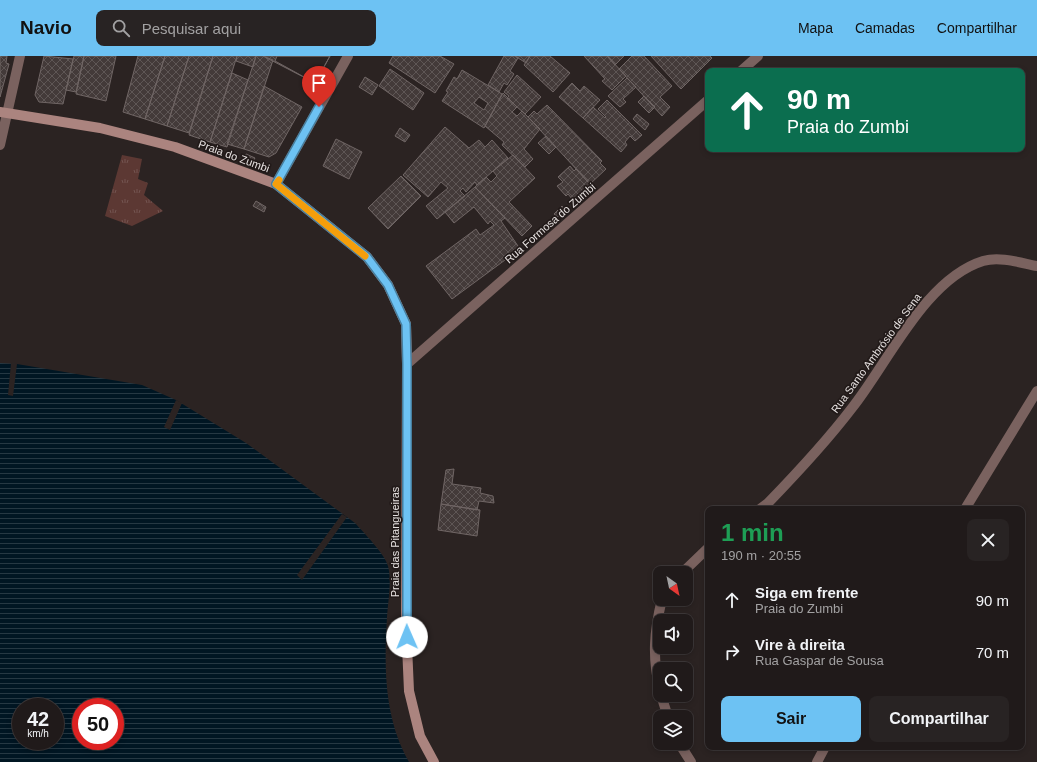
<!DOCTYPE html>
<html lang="pt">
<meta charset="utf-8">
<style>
body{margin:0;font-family:Arial,sans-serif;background:#282323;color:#f1f3f6;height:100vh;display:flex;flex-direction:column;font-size:15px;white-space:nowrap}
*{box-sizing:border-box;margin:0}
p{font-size:13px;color:#a2a1a2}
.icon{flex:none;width:22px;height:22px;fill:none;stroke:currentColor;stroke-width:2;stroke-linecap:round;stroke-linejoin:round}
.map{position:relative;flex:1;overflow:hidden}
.drawer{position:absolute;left:705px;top:450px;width:320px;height:244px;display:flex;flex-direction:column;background:#201a1a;border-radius:8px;box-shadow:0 2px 6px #0003,0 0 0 1px #3d3839}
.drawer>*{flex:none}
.hud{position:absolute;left:705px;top:12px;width:320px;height:84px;border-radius:8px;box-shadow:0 2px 6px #0003,0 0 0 1px #3d3839;background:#0b6e4f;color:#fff;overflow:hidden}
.needle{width:26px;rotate:147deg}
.fabs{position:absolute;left:653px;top:510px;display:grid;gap:8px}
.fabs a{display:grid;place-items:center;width:40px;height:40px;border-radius:8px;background:#201a1a;box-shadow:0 2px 6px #0003,0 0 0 1px #3d3839;font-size:20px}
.speed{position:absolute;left:12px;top:642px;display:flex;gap:8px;font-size:20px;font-weight:700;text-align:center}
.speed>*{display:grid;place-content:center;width:52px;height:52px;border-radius:50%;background:#201a1a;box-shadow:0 2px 6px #0003,0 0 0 1px #3d3839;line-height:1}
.speed small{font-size:10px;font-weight:400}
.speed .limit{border:6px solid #d22;background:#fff;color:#111}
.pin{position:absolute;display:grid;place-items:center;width:34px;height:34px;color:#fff;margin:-41px -17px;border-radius:50% 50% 50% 0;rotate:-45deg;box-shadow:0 0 4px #0007}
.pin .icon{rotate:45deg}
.me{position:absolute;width:44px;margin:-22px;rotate:359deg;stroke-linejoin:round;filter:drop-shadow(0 0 3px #0008)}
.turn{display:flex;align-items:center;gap:14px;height:84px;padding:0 16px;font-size:18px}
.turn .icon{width:52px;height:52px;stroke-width:2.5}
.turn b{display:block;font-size:28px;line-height:34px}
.round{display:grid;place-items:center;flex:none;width:42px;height:42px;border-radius:8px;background:#282323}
.head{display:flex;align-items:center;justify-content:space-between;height:68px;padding:0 16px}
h1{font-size:24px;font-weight:600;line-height:30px;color:#1e9e55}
.cta{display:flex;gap:8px;margin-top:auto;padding:8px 16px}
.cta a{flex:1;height:46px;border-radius:8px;background:#6dc2f3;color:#111;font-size:16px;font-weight:600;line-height:46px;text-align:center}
.cta a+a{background:#282323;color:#f1f3f6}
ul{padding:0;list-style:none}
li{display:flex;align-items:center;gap:12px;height:52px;padding:0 16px}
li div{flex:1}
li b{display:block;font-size:15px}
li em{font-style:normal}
header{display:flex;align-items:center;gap:24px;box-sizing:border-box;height:56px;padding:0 20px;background:#6dc2f3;color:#111}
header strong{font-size:19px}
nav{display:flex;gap:22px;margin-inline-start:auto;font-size:14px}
.search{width:280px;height:36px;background:#282323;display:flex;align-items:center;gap:10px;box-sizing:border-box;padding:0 14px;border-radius:8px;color:#a2a1a2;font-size:15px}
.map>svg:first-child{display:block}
.grass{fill:url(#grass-tufts)}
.water{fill:url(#water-rules);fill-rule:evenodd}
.pier{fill:#2b2322}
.building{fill:url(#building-cross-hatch);stroke:#706665;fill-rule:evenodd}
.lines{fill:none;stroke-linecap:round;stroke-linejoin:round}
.street{stroke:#7a625f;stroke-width:10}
.secondary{stroke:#ab847f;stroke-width:10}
.route-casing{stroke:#477e9e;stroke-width:10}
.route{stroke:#6dc2f3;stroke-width:7}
.slow{stroke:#f59e0b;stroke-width:7}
.labels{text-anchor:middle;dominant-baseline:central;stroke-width:3.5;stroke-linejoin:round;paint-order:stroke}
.street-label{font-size:11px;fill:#e7e2e1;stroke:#221a19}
</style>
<header>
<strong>Navio</strong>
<div class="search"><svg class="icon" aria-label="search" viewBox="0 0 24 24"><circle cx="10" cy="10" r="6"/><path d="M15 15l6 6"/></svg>Pesquisar aqui</div>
<nav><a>Mapa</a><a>Camadas</a><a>Compartilhar</a></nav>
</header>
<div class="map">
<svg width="1037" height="706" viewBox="0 0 1037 706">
<defs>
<pattern id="grass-tufts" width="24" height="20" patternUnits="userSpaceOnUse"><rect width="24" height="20" fill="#5c3833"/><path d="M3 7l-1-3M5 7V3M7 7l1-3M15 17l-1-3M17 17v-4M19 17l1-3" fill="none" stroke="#735450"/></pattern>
<pattern id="water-rules" width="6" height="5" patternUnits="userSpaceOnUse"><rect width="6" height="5" fill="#001623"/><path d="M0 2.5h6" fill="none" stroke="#253843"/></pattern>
<pattern id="building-cross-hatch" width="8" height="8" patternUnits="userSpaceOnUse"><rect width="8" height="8" fill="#433a39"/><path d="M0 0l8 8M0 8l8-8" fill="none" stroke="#5e5655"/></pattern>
</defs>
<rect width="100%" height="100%" fill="#2b2322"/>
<path class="grass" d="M 122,99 L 142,103 L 138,123 L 148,127 L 144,139 L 163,155 L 132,170 L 105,160 Z"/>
<path class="water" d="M 0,307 L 17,308 L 142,329 L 176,344 L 246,387 L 355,467 C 363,476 385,498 388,510 C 392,526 388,545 387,561 C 384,612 384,662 409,706 L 0,706 ZM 21,651 L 55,651 L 55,685 L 21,685 ZM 81,651 L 115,651 L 115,685 L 81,685 Z"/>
<path class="pier" d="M 11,307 L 17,308 L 13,340 L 8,339 Z
M 176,344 L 182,347 L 170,374 L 164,371 Z
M 342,458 L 347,461 L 302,524 L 297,519 Z"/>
<path class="building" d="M 0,0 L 7,0 L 6,7 L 9,8 L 0,41 Z
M 44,0 L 73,3 L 63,48 L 39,46 L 35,39 Z
M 74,0 L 84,0 L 76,36 L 66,34 Z
M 84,0 L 116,0 L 106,45 L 76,38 Z
M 138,0 L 165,0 L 145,63 L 123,56 Z
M 165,0 L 189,0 L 167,70 L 145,63 Z
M 189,0 L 213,0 L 189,77 L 167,70 Z
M 213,0 L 237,0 L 210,86 L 189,79 Z
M 237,0 L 256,0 L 253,11 L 236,5 Z
M 256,0 L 263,0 L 273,4 L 244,93 L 227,88 Z
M 263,0 L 330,0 L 315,27 Z
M 277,0 L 330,0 L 315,27 L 275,5 Z
M 393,0 L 440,0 L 454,8 L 435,37 L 389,7 Z
M 504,0 L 515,0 L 518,2 L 510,15 L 514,18 L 507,29 L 504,27 L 499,36 L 488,29 Z
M 515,0 L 530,0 L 526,7 Z
M 530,0 L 550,0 L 570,17 L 553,36 L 524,9 Z
M 584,0 L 607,0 L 626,20 L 612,34 L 602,25 L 605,23 Z
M 607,0 L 624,0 L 615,9 Z
M 632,0 L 644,0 L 672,30 L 660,41 L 670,51 L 662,60 L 619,13 Z
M 651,0 L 710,0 L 712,2 L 681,33 Z
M 390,13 L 424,37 L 413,54 L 379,30 Z
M 462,14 L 502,38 L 484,72 L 442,45 L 448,36 L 446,35 L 454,21 L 457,23 ZM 479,41 L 488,47 L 484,54 L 474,47 Z
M 232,17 L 248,24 L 227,91 L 210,86 Z
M 517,19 L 541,41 L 525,58 L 507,42 L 509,40 L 504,36 Z
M 365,21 L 378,29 L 372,39 L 359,31 Z
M 627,22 L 636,31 L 623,43 L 626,46 L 620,51 L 608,40 Z
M 572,27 L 580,35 L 584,30 L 600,44 L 583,62 L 559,41 Z
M 264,30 L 302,51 L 276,97 L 269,101 L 244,93 Z
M 503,37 L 517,51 L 512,56 L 517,60 L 522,55 L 540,73 L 524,93 L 533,103 L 525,111 L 502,89 L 504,86 L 485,70 Z
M 644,40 L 655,51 L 649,57 L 638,46 Z
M 607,44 L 642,79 L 635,85 L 630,80 L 625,86 L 627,89 L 621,96 L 583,62 L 593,51 L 605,62 L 606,61 L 598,53 Z
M 547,49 L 602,105 L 600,107 L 606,113 L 590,128 L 528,61 L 534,55 L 537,58 Z
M 637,58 L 649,68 L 645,74 L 633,63 Z
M 445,71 L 469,92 L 479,84 L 485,91 L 492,84 L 508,102 L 477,129 L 475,126 L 466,136 L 463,132 L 460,135 L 465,140 L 437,163 L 426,150 L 448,132 L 441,126 L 428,141 L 403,119 Z
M 400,72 L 410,79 L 405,86 L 395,80 Z
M 546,80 L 556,91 L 549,98 L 538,87 Z
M 336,83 L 362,96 L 349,123 L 323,110 Z
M 246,98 L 255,102 L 251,108 L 243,104 Z
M 513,99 L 535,122 L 509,146 L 532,170 L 522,180 L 475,131 L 486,121 L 491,126 L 497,120 L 493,115 Z
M 570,110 L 574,115 L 576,113 L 590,128 L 573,144 L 568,138 L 566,140 L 557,130 L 563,126 L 558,121 Z
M 401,120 L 421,140 L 388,173 L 368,152 Z
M 475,131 L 505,162 L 501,165 L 520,193 L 452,243 L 426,210 L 476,173 L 480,179 L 494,169 L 490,165 L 488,168 L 474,151 L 454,167 L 445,156 Z
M 256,145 L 266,151 L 264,156 L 253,150 Z
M 562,150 L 565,154 L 558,161 L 554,158 Z
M 454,413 L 452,428 L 481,432 L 480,437 L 493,440 L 494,447 L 479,445 L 477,454 L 441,448 L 446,414 Z
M 441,448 L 480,454 L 477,480 L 438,474 Z"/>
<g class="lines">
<path class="street" d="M 741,15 L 758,0
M 0,89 L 20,0
M 276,128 L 348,0
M 407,308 L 708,44
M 760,453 L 768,447 C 798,416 826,386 852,352 C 888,307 925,223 983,205 C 1000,200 1021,207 1037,210
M 965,453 L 1037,335
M 682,517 L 708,492
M 660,635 C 652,601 654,576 662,543
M 661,639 L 668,661
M 679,687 L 691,706
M 817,706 L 825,691"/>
<path class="secondary" d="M 0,56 L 100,72 L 175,91 L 276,128 L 367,201 L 388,229 L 406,268 L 407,308 L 406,567 L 409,635 L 420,680 L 434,706"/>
</g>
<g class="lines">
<g class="route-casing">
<path id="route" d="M 319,51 L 276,128 L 367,201 L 388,229 L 406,268 L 407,308 L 407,581"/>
</g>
<use href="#route" class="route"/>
<path class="slow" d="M 279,124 L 276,128 L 365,200"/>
</g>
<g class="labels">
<g class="street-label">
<text transform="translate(234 100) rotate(20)">Praia do Zumbi</text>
<text transform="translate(550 167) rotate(-41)">Rua Formosa do Zumbi</text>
<text transform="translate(876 297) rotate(-54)">Rua Santo Ambrósio de Sena</text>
<text transform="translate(395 486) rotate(-90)">Praia das Pitangueiras</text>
</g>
</g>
</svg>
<div class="fabs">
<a><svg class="needle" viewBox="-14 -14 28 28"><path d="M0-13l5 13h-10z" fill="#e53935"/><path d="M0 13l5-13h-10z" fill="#a2a1a2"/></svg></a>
<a><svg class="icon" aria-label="sound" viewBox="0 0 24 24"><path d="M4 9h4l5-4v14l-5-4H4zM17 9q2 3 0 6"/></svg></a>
<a><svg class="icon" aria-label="search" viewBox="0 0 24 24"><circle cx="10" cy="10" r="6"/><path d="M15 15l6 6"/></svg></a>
<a><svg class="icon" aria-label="layers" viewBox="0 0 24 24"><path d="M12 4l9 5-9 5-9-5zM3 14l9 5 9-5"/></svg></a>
</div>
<div class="speed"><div>42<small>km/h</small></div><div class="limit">50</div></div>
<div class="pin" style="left:319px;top:51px;background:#d93025"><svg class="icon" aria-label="arrive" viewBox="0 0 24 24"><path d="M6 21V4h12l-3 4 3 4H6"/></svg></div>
<svg class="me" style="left:407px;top:581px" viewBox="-20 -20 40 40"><circle r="19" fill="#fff"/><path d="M0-13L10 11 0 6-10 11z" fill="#6dc2f3"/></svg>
<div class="hud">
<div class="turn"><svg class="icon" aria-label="ahead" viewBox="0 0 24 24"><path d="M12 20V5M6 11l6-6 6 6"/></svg><div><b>90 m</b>Praia do Zumbi</div></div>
</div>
<section class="drawer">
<div class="head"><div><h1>1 min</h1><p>190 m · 20:55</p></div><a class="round"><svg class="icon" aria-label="close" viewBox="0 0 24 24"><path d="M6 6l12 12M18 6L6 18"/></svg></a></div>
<ul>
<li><svg class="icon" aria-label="ahead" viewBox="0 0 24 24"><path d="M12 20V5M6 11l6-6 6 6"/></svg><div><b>Siga em frente</b><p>Praia do Zumbi</p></div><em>90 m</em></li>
<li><svg class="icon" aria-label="right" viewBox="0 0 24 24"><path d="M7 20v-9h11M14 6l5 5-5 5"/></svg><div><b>Vire à direita</b><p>Rua Gaspar de Sousa</p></div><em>70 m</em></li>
</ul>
<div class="cta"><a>Sair</a><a>Compartilhar</a></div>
</section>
</div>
